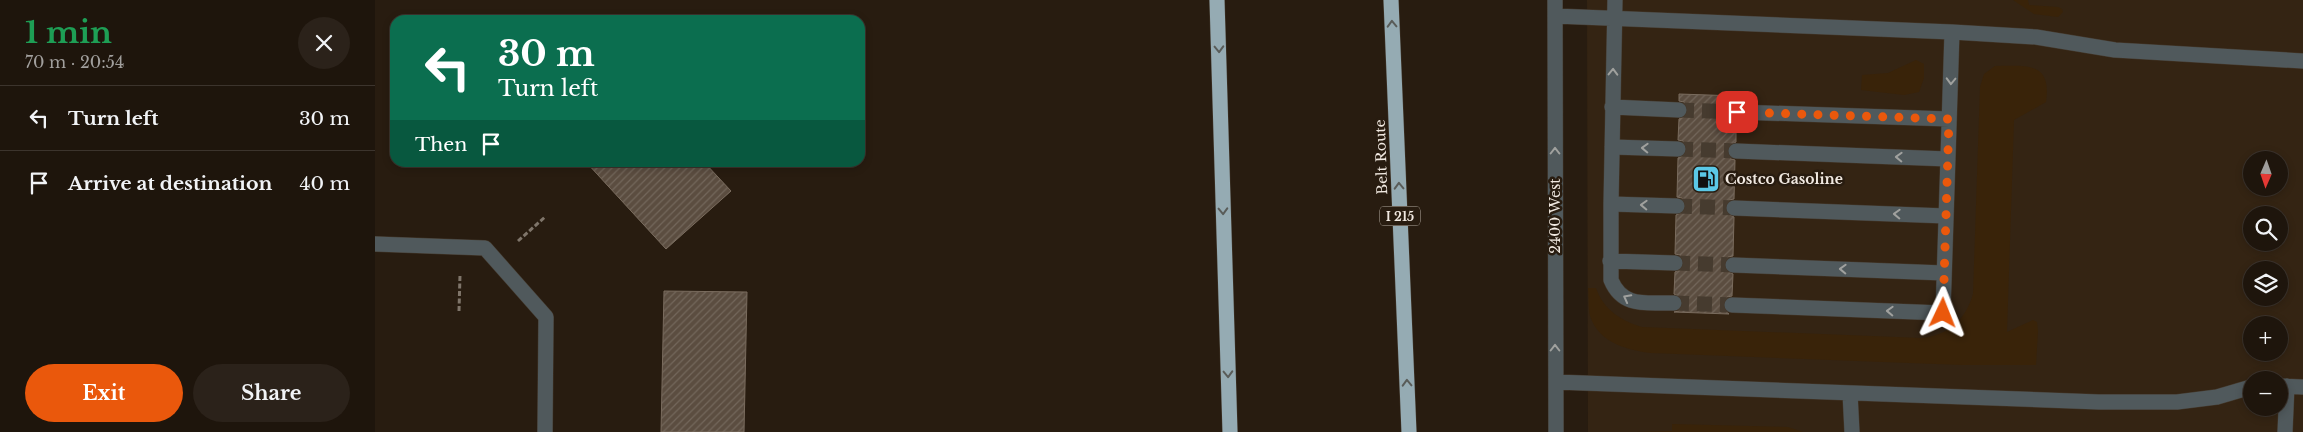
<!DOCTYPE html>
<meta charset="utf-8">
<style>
body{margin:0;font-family:"Libre Baskerville",serif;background:#2b221a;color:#f1f3f6;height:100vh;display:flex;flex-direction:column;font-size:19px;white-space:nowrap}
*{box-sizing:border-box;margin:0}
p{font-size:16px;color:#a19f9d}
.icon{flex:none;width:28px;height:28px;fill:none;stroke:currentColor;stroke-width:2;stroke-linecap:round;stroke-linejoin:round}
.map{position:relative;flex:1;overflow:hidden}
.side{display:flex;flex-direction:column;background:#1e150c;width:375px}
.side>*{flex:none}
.guide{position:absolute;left:15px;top:15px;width:475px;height:152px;border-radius:15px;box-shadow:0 2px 8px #0003,0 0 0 1px #3c342d;background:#0b6e4f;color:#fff;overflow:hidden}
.needle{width:32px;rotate:182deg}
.fabs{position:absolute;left:1868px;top:151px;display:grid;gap:10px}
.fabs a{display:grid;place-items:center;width:45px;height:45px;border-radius:50%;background:#1e150c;box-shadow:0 2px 8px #0003,0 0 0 1px #3c342d;font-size:25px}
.pin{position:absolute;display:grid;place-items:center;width:42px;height:42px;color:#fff;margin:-21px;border-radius:10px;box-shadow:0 2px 8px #0006}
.me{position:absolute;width:55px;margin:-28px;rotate:2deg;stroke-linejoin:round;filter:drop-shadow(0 0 4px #0008)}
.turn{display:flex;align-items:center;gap:18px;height:105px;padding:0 25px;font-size:22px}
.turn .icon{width:65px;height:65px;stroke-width:2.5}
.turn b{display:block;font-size:35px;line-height:42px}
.then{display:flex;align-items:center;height:48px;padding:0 25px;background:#0003;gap:10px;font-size:19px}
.round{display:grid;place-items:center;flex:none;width:52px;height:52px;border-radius:26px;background:#2b221a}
.summary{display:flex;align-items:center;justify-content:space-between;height:85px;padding:0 25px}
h1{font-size:30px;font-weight:800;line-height:38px;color:#1e9e55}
.primary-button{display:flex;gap:10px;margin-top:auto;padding:10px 25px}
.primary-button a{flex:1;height:58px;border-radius:30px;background:#ea580c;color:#fff;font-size:20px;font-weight:800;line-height:58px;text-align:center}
.primary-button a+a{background:#2b221a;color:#f1f3f6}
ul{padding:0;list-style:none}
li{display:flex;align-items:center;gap:15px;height:65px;padding:0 25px;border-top:1px solid #3c342d}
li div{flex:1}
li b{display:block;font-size:19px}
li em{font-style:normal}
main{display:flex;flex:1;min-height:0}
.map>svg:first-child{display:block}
.built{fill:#342413;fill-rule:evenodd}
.grass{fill:#392309}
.building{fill:url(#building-hatch);stroke:#7a6c5e}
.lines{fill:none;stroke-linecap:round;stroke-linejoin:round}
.minor-tunnel{stroke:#463b2f;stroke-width:15;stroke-dasharray:15 8;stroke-linecap:butt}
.minor-casing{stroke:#44392d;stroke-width:16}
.highway-casing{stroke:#44392d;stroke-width:16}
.path{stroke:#7f756a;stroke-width:3;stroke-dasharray:5 2.5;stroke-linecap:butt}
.minor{stroke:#50595c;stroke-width:15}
.highway{stroke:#95abb3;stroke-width:15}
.oneway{stroke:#595c59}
.oneway2{stroke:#a0a19e}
.route{stroke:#ea580c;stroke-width:9;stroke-dasharray:0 16.2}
.labels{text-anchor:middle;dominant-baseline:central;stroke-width:5;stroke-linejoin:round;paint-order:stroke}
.shield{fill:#281c10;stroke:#b5aca2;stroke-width:1}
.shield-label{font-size:12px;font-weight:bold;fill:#f1e9e1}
.street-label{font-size:14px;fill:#f1e9e1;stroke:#281c10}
.poi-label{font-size:14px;font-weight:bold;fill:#f1e9e1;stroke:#281c10;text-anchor:start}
</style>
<main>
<section class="side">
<div class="summary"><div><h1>1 min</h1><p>70 m · 20:54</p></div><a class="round"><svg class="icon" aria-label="close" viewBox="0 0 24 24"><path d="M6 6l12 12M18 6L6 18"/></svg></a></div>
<ul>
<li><svg class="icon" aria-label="left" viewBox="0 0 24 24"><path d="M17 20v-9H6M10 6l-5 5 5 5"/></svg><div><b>Turn left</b></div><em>30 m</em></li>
<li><svg class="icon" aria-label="arrive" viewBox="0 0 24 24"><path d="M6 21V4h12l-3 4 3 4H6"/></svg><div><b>Arrive at destination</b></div><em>40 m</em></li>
</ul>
<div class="primary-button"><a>Exit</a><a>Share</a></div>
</section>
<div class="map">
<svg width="1928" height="432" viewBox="0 0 1928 432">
<defs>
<pattern id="building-hatch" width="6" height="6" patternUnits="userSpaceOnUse" patternTransform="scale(1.25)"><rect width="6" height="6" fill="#5b4d40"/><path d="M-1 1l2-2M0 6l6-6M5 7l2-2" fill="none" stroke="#73675b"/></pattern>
</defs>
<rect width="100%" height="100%" fill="#281c10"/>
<path class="built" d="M 1212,0 L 1928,0 L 1928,432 L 1213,432 ZM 1876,160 L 1904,160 L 1904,188 L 1876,188 ZM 1876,215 L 1904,215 L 1904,242 L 1876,242 ZM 1876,270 L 1904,270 L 1904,298 L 1876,298 ZM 1876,325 L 1904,325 L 1904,352 L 1876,352 ZM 1876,380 L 1904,380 L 1904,408 L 1876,408 Z"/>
<path class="grass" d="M 1638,0 L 1653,0 L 1654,5 L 1683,7 L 1687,9 L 1688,12 L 1683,17 L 1659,14 Z
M 1541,60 L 1549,64 L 1549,78 L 1544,92 L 1529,95 L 1486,90 L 1487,75 L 1513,73 Z
M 1620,66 C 1651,66 1677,61 1671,102 L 1639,120 L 1632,332 L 1658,320 L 1662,322 L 1663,331 L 1661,365 L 1587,365 L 1276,353 C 1252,350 1224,343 1215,316 C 1213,307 1214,297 1213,288 L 1221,288 C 1228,309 1246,321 1267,327 L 1546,338 C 1573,336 1591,319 1598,294 L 1605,87 L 1609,74 Z
M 1297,424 L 1413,427 L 1428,432 L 1261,432 L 1297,431 Z"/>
<path class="building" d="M 1304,94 L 1362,96 L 1362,103 L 1354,107 L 1353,112 L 1357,120 L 1361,121 L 1361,142 L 1353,146 L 1352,151 L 1356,159 L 1360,160 L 1359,199 L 1354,200 L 1350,207 L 1351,213 L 1359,217 L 1358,256 L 1353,257 L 1349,264 L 1350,270 L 1358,274 L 1357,296 L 1352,297 L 1348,304 L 1349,310 L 1354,314 L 1299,312 L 1304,311 L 1308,304 L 1307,298 L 1299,294 L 1300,272 L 1308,268 L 1309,263 L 1305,255 L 1300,254 L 1301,215 L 1310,211 L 1311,206 L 1307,198 L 1302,197 L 1303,158 L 1311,154 L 1312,149 L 1308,141 L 1303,140 L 1304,119 L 1312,115 L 1313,110 L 1309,102 L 1304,101 Z
M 211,162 L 329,162 L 356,191 L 291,249 Z
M 289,291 L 372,292 L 369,432 L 286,432 Z"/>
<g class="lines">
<path class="minor-tunnel" d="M 1304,110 L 1362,112
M 1303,149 L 1361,151
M 1302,206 L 1359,208
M 1300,263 L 1358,265
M 1299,303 L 1357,305"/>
<g class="minor-casing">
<path id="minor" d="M 1180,0 L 1181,432
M 1240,0 L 1236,204 L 1236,280 C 1248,309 1273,302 1299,303
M 1180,16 L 1577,32 L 1661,37 L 1740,50 L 1928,61
M 1237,107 L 1304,110
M 1362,112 L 1574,119
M 1237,147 L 1303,149
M 1361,151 L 1573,159
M 1236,204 L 1302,206
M 1359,208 L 1571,216
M 0,244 L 110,248 L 171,317 L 170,432
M 1235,261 L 1300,263
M 1358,265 L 1569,273
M 1357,305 L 1568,313 L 1577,32
M 1181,382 L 1724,402 L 1802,402 L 1842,397 L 1876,387
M 1904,386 L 1928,387
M 1475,393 L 1477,432
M 1910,432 L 1912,386"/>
</g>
<g class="highway-casing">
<path id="highway" d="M 842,0 L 855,432
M 1016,0 L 1034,432"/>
</g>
<path class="path" d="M 143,241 L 170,217
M 84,311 L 85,275"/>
<use href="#minor" class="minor"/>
<use href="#highway" class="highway"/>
</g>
<defs><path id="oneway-chevron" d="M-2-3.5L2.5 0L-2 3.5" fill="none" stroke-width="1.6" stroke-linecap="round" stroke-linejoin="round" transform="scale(1.25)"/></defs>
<g class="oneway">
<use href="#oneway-chevron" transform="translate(1017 24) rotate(-92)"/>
<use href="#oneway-chevron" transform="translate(844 49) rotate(88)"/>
<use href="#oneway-chevron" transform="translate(1024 186) rotate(-92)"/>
<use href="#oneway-chevron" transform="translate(848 211) rotate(88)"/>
<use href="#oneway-chevron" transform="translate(853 374) rotate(88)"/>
<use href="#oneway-chevron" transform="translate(1032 383) rotate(-92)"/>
</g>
<g class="oneway2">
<use href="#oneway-chevron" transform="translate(1238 72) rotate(-89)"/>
<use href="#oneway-chevron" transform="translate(1576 81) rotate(92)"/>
<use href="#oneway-chevron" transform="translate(1270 148) rotate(-178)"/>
<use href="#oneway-chevron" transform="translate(1180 151) rotate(-90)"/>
<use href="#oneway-chevron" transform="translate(1524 157) rotate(-178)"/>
<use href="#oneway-chevron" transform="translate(1269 205) rotate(-178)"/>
<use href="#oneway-chevron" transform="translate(1522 214) rotate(-178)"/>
<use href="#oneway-chevron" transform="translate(1468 269) rotate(-178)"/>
<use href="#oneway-chevron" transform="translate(1252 298) rotate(-152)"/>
<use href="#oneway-chevron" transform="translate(1515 311) rotate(-178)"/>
<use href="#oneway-chevron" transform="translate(1180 348) rotate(-90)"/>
</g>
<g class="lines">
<path class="route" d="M 1362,112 L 1574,119 L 1568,313"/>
</g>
<defs>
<g id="fuel-square" transform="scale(1.4375)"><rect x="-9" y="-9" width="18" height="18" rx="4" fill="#5bc8e7" stroke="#281c10"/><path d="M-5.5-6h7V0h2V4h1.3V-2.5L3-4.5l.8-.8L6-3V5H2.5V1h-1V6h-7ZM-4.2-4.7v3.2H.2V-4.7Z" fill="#111"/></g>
</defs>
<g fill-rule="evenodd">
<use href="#fuel-square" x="1331" y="179"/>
</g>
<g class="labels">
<rect class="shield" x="1005" y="206.5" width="40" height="19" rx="4"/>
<g class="shield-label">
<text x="1025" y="216">I 215</text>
</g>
<g class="street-label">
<text transform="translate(1006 157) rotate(-92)">Belt Route</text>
<text transform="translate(1180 216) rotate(-90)">2400 West</text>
</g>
<g class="poi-label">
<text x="1350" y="179">Costco Gasoline</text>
</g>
</g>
</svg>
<div class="fabs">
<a><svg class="needle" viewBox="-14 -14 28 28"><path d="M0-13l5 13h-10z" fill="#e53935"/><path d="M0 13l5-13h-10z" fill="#a19f9d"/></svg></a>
<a><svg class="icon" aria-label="search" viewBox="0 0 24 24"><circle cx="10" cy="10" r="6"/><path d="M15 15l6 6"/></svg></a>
<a><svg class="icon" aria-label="layers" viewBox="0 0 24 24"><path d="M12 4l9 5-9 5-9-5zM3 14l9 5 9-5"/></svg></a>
<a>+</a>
<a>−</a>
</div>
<div class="pin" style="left:1362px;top:112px;background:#d93025"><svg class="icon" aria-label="arrive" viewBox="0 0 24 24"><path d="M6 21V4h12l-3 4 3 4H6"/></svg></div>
<svg class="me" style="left:1568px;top:313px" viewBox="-20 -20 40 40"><path d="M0-17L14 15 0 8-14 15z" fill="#ea580c" stroke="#fff" stroke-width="4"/></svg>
<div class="guide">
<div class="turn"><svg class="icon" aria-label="left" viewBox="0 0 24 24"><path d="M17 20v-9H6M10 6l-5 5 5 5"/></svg><div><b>30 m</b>Turn left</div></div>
<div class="then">Then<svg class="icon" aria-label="arrive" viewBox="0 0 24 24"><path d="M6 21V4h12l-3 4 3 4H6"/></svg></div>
</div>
</div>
</main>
